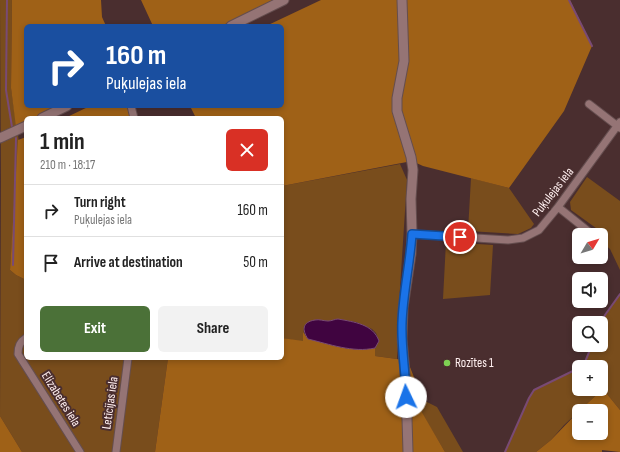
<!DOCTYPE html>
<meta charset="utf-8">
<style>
body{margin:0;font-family:"Sofia Sans Condensed",sans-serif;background:#f2f2f2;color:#222;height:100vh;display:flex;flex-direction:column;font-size:15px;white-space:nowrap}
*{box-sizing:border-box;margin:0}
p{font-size:13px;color:#767676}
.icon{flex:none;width:22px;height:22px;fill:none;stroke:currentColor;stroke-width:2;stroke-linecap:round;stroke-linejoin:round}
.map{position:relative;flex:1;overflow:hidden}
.side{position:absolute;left:24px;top:116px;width:260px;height:244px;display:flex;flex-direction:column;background:#fff;border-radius:6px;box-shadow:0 2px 6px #0003}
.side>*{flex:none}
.guide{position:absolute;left:24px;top:24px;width:260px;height:84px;border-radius:6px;box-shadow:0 2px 6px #0003;background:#1a4fa0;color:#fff;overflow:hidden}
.needle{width:26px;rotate:52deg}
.fabs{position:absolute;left:572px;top:228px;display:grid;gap:8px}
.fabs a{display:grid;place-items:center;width:36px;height:36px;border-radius:6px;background:#fff;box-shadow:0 2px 6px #0003;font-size:20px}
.pin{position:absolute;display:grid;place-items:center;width:34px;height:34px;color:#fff;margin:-17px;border:2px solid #fff;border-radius:50%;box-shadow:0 1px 4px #0007}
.me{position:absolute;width:44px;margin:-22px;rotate:357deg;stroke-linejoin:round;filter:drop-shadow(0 0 3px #0008)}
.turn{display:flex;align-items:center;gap:14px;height:84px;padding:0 16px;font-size:18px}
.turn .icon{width:52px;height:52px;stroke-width:2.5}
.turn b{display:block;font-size:28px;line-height:34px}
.round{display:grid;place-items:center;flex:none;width:42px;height:42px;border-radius:6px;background:#f2f2f2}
.summary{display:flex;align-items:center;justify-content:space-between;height:68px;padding:0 16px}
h1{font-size:24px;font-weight:700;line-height:30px}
.action{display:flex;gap:8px;margin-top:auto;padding:8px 16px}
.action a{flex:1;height:46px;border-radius:6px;background:#4b7138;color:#fff;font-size:16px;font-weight:700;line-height:46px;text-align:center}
.action a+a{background:#f2f2f2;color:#222}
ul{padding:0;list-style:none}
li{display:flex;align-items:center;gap:12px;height:52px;padding:0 16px;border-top:1px solid #e0e0e0}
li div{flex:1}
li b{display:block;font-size:15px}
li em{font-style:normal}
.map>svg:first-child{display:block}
.green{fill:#794d1c}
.forest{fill:#9f6117}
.water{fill:#400440;stroke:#794a74}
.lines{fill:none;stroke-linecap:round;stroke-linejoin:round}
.stream{stroke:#794a74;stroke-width:2}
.street-casing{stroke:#654e4f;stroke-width:9}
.secondary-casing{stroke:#654e4f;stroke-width:11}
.street{stroke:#957475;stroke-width:7}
.secondary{stroke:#957475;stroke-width:9}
.route-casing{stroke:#114b97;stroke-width:10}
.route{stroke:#1a73e8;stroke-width:7}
.poi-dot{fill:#7ed153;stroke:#4a2e2f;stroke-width:1.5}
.labels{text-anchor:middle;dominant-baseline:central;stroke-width:4;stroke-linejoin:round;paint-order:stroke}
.street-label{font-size:13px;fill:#ffefef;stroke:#4a2e2f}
.poi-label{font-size:13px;fill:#ffefef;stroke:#4a2e2f;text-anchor:start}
</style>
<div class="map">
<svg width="620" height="452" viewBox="0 0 620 452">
<rect width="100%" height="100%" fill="#4a2e2f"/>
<path class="green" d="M 0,0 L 12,0 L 11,88 L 19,142 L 10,270 L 16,275 L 26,280 L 26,358 L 168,358 L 155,452 L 22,452 L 0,416 L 1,180 Z
M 400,164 L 407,180 L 398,319 L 397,359 L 375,356 L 375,348 L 379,341 L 376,333 L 372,329 L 356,322 L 338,319 L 329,321 L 316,320 L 304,326 L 303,342 L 282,338 L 282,186 Z
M 587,177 L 620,201 L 620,270 L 610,249 L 602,242 L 607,236 L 571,210 L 570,202 Z
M 471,178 L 509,188 L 534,224 L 531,228 L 518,234 L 468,231 Z
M 446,242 L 493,245 L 490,295 L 443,299 Z
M 620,294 L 620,410 L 603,389 L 564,425 L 551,440 L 536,452 L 505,452 L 529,398 L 534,390 L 579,368 L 579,389 L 601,389 L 601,367 L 580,367 L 585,362 L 592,345 L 601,345 L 601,324 L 605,315 Z
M 412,397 L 423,400 L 437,407 L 463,452 L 445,452 Z"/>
<path class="forest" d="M 12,0 L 101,0 L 102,17 L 106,26 L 26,26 L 26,106 L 60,106 L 35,118 L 26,118 L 26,122 L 16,127 L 11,88 Z
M 141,0 L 276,0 L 221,26 L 153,26 Z
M 321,0 L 570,0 L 592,46 L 564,111 L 509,188 L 423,166 L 412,161 L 282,186 L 282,118 L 196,118 L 190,106 L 282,106 L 282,26 L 266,26 Z
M 90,106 L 127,106 L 130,118 L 65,118 Z
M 26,137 L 26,280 L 16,275 L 10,270 L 18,140 Z
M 303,332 L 308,339 C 329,344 353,353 375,348 L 375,356 L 397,359 L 408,362 L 423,400 L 413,397 L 445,452 L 155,452 L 168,358 L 282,358 L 282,338 L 303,341 Z
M 603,389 L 620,410 L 620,452 L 602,450 L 602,452 L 536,452 L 551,440 L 579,411 L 579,433 L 601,433 L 601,411 L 579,411 Z
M 0,416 L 22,452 L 0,452 Z"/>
<path class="water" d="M 338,319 C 354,322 373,324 379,341 L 375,348 C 353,353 329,344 308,339 C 302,330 302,322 315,320 C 319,319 324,321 328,321 C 332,321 335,319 338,319 Z"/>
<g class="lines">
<path class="stream" d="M 7,0 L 6,90 L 12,127
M 569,0 L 592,46
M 13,265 L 16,138
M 601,324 L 605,315 L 620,294
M 580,367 L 585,362 L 592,345
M 505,452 L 529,398 L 534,390 L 579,368"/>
<g class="street-casing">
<path id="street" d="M 589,104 L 620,128
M 131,106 L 134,118
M 558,207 L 593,235
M 412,234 L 508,240 L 523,238 L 539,230 L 558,207 L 620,122
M 26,338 C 20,342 18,346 18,354 L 80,452
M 116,452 L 128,358"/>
</g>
<g class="secondary-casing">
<path id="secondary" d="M 402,0 L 404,61 L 397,98 L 397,111 L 411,157 L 413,170 L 411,199 L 412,234 L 411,254 L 403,308 L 402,339 L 406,385 L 408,452
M 231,26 L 284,0
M 42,118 L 67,106
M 0,138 L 26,126"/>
</g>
<use href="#street" class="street"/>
<use href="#secondary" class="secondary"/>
</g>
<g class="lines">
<g class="route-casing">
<path id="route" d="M 406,397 C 406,373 401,348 402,323 C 403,293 410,264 412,234 L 460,237"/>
</g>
<use href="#route" class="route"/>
</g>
<circle class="poi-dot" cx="447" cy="363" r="4"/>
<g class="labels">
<g class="street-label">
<text transform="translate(553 192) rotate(-52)">Puķulejas iela</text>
<text transform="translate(61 399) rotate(58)">Elizabetes iela</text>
<text transform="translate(110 403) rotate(-82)">Letīcijas iela</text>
</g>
<g class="poi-label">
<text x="455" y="363">Rozītes 1</text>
</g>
</g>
</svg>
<div class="fabs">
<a><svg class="needle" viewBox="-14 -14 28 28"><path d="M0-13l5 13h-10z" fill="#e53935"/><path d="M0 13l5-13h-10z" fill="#767676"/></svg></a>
<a><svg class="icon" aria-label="sound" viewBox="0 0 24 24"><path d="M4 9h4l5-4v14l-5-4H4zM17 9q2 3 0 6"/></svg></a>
<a><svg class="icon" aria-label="search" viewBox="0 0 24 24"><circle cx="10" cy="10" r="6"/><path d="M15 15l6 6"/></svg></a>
<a>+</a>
<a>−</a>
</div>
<div class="pin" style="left:460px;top:237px;background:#d93025"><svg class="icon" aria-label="arrive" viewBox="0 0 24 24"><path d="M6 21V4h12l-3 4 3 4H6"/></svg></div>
<svg class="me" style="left:406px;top:397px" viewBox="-20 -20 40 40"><circle r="19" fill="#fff"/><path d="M0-13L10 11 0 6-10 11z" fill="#1a73e8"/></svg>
<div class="guide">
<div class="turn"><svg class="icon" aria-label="right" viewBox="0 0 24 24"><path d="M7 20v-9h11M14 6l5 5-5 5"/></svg><div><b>160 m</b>Puķulejas iela</div></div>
</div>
<section class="side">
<div class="summary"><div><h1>1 min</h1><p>210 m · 18:17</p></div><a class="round" style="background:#d93025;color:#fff"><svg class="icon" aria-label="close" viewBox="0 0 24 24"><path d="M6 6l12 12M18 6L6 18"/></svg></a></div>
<ul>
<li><svg class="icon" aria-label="right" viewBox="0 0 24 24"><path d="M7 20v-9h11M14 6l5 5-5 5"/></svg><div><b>Turn right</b><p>Puķulejas iela</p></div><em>160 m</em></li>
<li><svg class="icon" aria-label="arrive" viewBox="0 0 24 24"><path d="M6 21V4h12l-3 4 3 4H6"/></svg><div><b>Arrive at destination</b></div><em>50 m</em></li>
</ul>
<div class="action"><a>Exit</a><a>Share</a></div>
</section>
</div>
